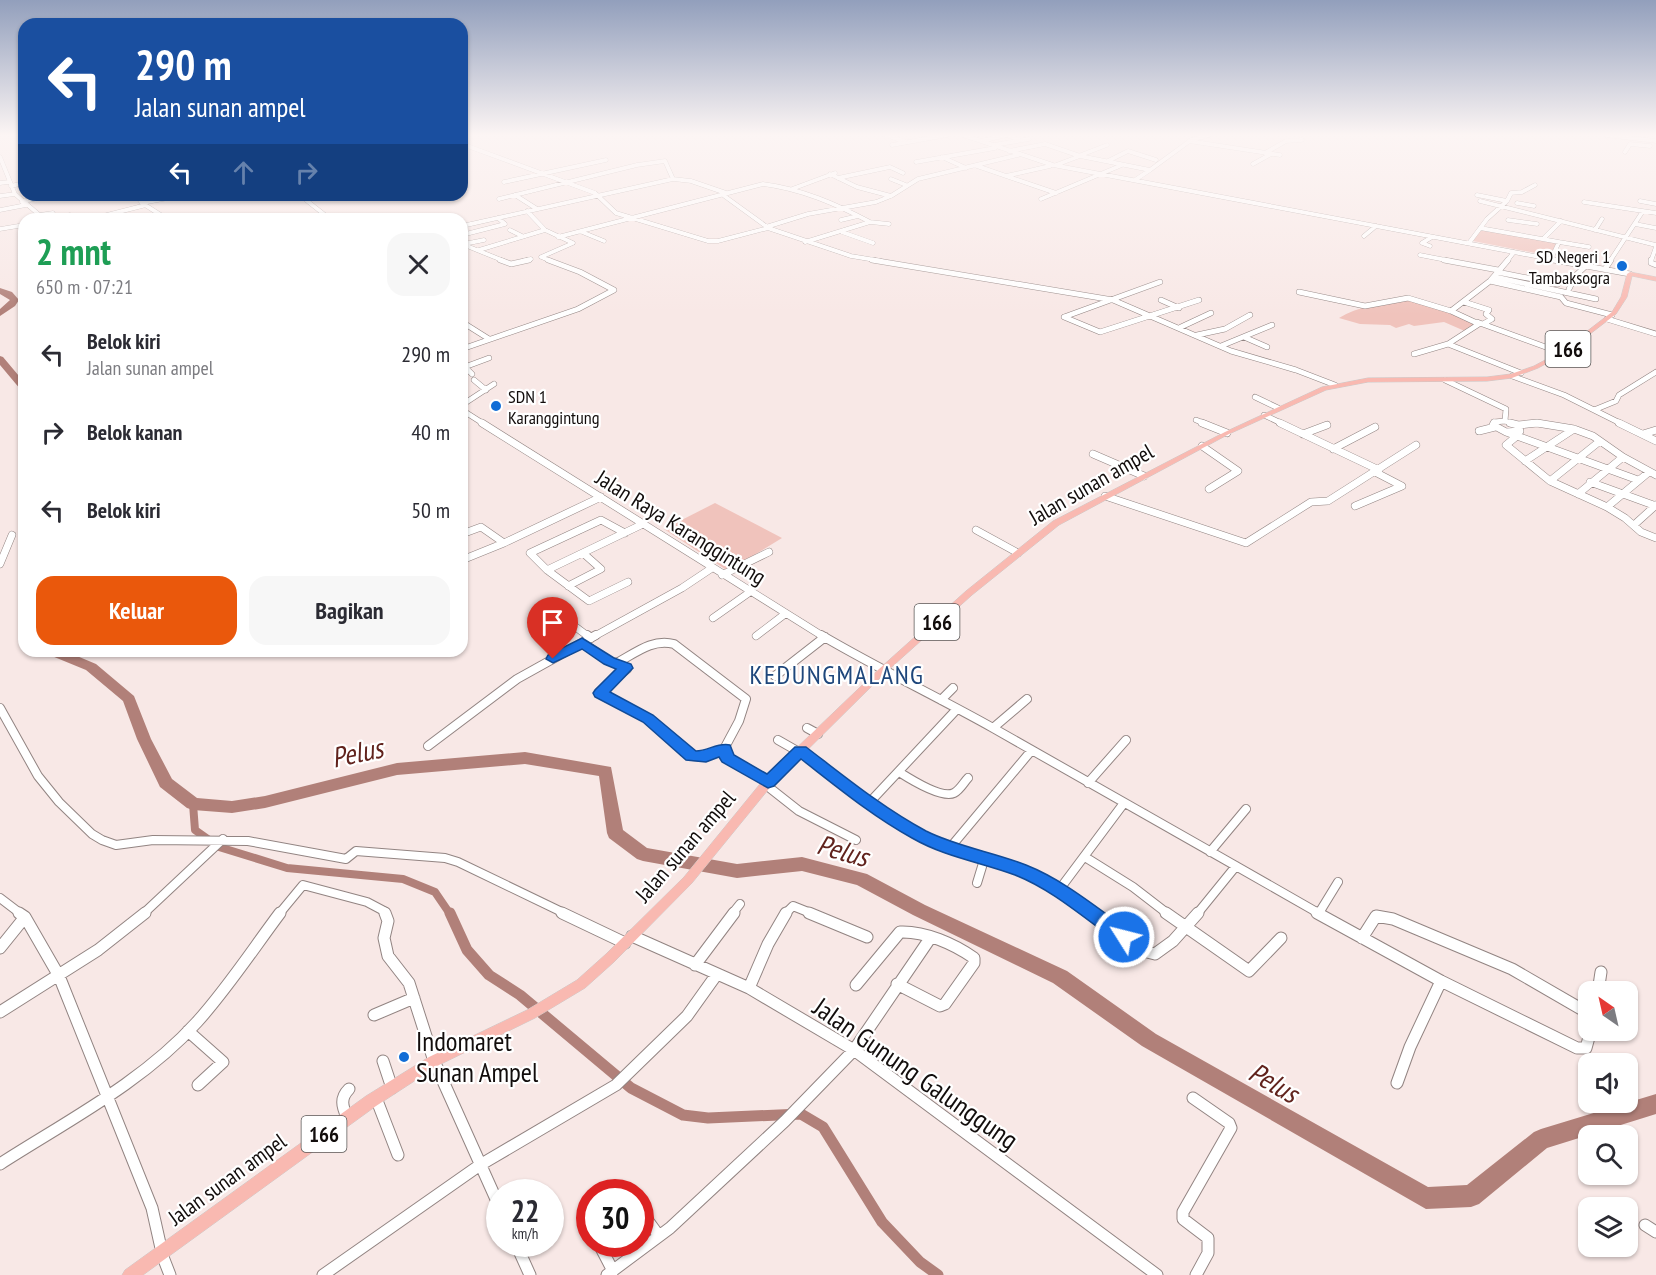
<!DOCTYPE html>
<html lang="id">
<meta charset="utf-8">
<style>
body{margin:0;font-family:"PT Sans Narrow",sans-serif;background:#f7f7f7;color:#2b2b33;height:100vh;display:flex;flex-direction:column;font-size:22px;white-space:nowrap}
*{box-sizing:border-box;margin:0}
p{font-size:20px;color:#7c7c81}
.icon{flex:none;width:33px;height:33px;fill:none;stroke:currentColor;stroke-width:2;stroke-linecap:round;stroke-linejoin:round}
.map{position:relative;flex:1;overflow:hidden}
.drawer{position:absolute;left:18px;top:213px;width:450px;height:444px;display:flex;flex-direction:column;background:#fff;border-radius:18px;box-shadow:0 2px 4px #0004}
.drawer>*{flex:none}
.top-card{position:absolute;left:18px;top:18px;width:450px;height:183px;border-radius:18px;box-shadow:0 2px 4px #0004;background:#1a4fa0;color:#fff;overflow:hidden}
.needle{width:39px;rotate:326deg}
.fabs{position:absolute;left:1578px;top:981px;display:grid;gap:12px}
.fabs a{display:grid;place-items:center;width:60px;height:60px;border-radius:12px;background:#fff;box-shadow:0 2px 4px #0004;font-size:30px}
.speed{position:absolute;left:486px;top:1179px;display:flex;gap:12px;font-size:30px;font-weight:700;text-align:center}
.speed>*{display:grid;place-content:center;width:78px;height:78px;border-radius:50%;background:#fff;box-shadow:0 2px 4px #0004;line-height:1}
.speed small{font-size:15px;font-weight:400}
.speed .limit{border:9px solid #d22;background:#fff;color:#111}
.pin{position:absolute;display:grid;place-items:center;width:51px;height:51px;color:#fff;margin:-62px -26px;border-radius:50% 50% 50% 0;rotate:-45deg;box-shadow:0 0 6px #0007}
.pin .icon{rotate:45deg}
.me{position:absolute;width:66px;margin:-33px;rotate:306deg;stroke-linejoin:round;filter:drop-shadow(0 0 4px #0008)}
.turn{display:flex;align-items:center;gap:21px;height:126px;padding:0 18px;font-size:27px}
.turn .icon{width:78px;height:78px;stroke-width:2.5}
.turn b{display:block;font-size:42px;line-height:51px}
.lanes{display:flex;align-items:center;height:57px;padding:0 18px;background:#0003;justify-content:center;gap:30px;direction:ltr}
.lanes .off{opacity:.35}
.round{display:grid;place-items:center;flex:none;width:63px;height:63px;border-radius:18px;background:#f7f7f7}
.summary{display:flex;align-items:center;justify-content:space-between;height:102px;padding:0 18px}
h1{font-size:36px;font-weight:700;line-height:45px;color:#1e9e55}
.button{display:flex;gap:12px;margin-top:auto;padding:12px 18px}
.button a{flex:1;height:69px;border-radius:18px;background:#ea580c;color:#fff;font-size:24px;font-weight:700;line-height:69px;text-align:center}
.button a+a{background:#f7f7f7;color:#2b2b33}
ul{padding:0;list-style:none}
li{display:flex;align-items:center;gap:18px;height:78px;padding:0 18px}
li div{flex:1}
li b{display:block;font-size:22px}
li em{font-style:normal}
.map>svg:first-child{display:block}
.green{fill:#f0c3bc}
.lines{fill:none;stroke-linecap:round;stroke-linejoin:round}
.canal-far1{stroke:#b18079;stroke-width:8}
.canal{stroke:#b18079;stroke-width:11}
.river{fill:#b18079;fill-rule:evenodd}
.minor-far4-casing{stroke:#928482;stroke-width:4.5}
.minor-far3-casing{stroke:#928482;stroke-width:6}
.minor-far2-casing{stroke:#928482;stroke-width:8}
.minor-far1-casing{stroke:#928482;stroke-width:10}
.minor-casing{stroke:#928482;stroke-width:13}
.major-casing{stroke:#cbcaca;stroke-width:1}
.minor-far4{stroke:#fff;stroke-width:4}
.minor-far3{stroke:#fff;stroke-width:5}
.minor-far2{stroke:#fff;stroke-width:7}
.minor-far1{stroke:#fff;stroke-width:8}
.minor{stroke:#fff;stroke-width:11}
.major{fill:#f9b9b1;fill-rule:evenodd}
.route{fill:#1a73e8;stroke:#114b97;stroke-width:1.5}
.poi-dot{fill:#116dd6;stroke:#fff;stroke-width:2}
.labels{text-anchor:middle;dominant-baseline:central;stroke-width:4.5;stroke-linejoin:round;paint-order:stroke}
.far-poi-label{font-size:18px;fill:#120d0c;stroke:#fff;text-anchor:end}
.shield{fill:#fff;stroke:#595655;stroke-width:1.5}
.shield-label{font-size:21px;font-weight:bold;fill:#120d0c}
.street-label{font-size:22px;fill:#120d0c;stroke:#fff}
.quarter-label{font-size:26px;letter-spacing:1.5px;fill:#1e467b;stroke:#fff}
.near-poi-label{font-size:27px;fill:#120d0c;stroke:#fff;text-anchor:start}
.near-street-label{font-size:27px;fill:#120d0c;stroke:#fff}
.near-water-label{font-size:28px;font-style:italic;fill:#61231d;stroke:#fff}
</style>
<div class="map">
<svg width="1656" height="1275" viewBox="0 0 1656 1275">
<rect width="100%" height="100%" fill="#f8e8e6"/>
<path class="green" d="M 1481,230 L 1558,243 L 1551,256 L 1473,241 Z
M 1401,299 L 1414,299 L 1476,324 L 1467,332 L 1444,322 L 1414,326 L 1409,324 L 1396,328 L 1390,325 L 1360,324 L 1339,318 C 1358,306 1380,305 1401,299 Z
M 715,503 L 782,538 L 728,571 L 664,529 Z"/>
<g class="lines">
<path class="canal-far1" d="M 193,804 L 195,830 L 219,847 L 287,868 L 403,879 L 435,892 L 450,914"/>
<path class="canal" d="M 450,913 L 467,950 L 489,975 L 520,995 L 631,1088 L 683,1115 L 708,1118 L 801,1114 L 823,1127 L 882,1222 L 920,1262 L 938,1275"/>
<path class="river" d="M 0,288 L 12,292 L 19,300 L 15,306 L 0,316 L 0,309 L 10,300 L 0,294 Z
M 0,356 L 3,357 L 24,382 L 24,391 L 21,390 L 0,365 Z
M 45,651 L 65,651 L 96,664 L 134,696 L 151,739 L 172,779 L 197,798 L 232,801 L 265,796 L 397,763 L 525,752 L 611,767 L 623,830 L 647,848 L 737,864 L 802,857 L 867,874 L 925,905 L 1067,971 L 1156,1034 L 1428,1187 L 1467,1185 L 1534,1132 L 1541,1129 L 1656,1094 L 1656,1114 L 1547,1148 L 1479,1204 L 1471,1207 L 1426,1209 L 1142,1046 L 1053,983 L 913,915 L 857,885 L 802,871 L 737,878 L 643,861 L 637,859 L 609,838 L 607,833 L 599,776 L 525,764 L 397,775 L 265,808 L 232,813 L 193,810 L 187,808 L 160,787 L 137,739 L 123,701 L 86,670 L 47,654 Z"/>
<g class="minor-far4-casing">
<path id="minor-far4" d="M 886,135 L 906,142
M 963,135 L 1053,165 L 1561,261
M 1605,135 L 1656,141
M 981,141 L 1007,135 L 1019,140
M 1189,141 L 1280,155
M 462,144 L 595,193 L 616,213 L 708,241 L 718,241 L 768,228 L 851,256 L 881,261
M 892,145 L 947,135
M 994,145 L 1029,139
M 1009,151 L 1045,144 L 1080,156 L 1056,165
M 1625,152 L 1630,144 L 1650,146
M 1265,153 L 1286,141 L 1302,140
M 1081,155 L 1107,145
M 1080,156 L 1150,170 L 1135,180
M 0,157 L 15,194 L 44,219
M 942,157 L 966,168
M 1108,161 L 1128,151 L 1156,160
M 916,162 L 995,148
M 1253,164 L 1271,154
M 977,166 L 1056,193
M 1150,170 L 1191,140 L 1209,135
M 830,174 L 857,187 L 891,196
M 1006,176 L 1050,166
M 838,178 L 890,167 L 903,173
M 891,179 L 906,185
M 504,182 L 606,160
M 0,183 L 9,182
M 11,186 L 24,183
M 792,189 L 835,173
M 136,195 L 142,203 L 167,219
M 515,195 L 537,209
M 723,195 L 767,227
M 1477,195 L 1507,201
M 0,196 L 15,194
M 499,199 L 637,165 L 665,161 L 673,179
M 1041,199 L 1122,165
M 306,200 L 330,219
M 1480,201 L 1656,245
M 1640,201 L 1656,204
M 22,202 L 49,195
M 1584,202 L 1656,213
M 142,203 L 179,196
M 1517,203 L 1534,206
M 0,210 L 26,205
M 527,211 L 545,230 L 573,243 L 541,257 L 551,261
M 39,215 L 53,213
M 51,219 L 70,215
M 91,219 L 146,205
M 841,220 L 858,216
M 1508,220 L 1537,224
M 870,222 L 889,224
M 1635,224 L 1656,228
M 462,226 L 673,179 L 691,181 L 726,193
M 766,227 L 808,214 L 876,202 L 891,196 L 918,179 L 1018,155
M 1480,228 L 1559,242 L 1551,259
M 0,229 L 24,225
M 510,230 L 522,236
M 1595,230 L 1602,219
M 582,232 L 604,241
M 842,232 L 873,243
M 462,235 L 505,224 L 498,218
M 1364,236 L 1376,226
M 558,237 L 763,184 C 802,189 836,204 870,222 L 805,242
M 1543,239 L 1561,221
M 1559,242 L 1589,247
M 1469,243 L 1487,219 L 1507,201 L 1511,193 L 1522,192 L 1535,185
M 462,244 L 504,261
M 464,244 L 484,240
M 1430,246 L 1422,243 L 1432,237
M 479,250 L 545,230
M 1420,255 L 1451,261
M 523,261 L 531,259
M 1507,261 L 1514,252
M 1610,261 L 1643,211
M 1651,261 L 1656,247"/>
</g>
<g class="minor-far3-casing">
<path id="minor-far3" d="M 500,260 L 511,264 L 529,260
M 872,260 L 1113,300 L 1231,351 L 1296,370 L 1335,385
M 1444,260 L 1498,270
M 1508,260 L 1490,281 L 1451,311 L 1479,324 L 1448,344 L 1521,373
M 1553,260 L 1630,274
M 1651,260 L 1651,263 L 1656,265
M 1605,269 L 1611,260
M 1497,272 L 1558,284
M 1495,277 L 1596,299
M 1490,281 L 1561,297 L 1566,303 L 1612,315
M 1569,289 L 1576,275 L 1587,265
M 1299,292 L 1365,306 L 1408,298 L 1451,311
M 1161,300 L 1179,308
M 1464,302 L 1489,310 L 1486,314 L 1492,319 L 1483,324
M 1064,317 L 1100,332 L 1199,300
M 1064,317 L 1160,282
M 1607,319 L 1656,334
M 462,322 L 489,339
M 1477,322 L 1562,353
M 1181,327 L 1211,313
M 1197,335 L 1225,329 L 1250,315
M 1244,337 L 1267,347
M 1221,346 L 1272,325
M 462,349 L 578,309 L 614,290 L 580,272 L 548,260
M 1414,354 L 1448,344
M 465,367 L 472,374
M 462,368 L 489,358
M 1512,376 L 1564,395 L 1622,424
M 474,380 L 486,390
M 1445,380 L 1506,409 L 1505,421
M 1255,397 L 1278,408
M 462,405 L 494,384
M 462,410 L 484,424
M 1594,410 L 1616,401 L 1619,395 L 1656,372
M 1264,415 L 1283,424
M 1196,420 L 1206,424
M 1493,424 L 1494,422 L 1505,421 L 1515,424
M 1526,424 L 1544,424"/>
</g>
<g class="minor-far2-casing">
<path id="minor-far2" d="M 482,423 L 824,637
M 1202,423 L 1227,433
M 1280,423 L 1379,470
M 1494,423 L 1493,425 L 1506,432 L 1520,431 L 1518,425 L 1510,423
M 1619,423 L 1656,441
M 1518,425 L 1537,423 L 1574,429
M 1479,431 L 1495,427
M 1506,432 L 1638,480
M 1303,434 L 1327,425
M 1643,434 L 1656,430
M 1517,436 L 1506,445 L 1550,481 L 1607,507 L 1625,518 L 1641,532 L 1656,538
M 1202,446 L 1238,471 L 1209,489
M 1333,449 L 1375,427
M 1093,454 L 1144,476
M 1623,457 L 1656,475
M 1525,461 L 1574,429 L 1593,436 L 1623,457 L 1578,494
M 1550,481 L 1600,441
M 1590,482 L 1656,506
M 1105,496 L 1246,543 L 1311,502 L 1328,501 L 1416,445
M 1355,506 L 1402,486 L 1375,472
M 1607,507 L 1649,472
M 1634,525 L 1656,505
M 976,530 L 1018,553
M 462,534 L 481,527 L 504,543 L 601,497
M 462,560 L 504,543
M 0,564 L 12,535
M 547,570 L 530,553 L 601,520 L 625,533
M 722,575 L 769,552
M 628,582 L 589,601 L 547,570 L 643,524
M 568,586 L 601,569 L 583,553
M 561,616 L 589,637
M 713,618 L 750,592
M 756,636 L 785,614
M 593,637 L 682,588 L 712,568"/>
</g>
<g class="minor-far1-casing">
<path id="minor-far1" d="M 587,635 L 591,638
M 821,635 C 877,668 936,696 993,728 C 1102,789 1211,852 1320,914
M 582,643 L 609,661 L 617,663 C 635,653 653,638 674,644 L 746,699 L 739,721 L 724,749 L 727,758 L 768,782
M 617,663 L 627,669 L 599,692 L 601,694 L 648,719 L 692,756 L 706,757 L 724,749
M 775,676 L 825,637
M 941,700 L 953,688
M 0,708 L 38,776 L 59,802 L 92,834 L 102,840 L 116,845 L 153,840 L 248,841 L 346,859 L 356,851 L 445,858 L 458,862 L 566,914
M 807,728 L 818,734
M 993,728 L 1027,699
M 778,740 L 799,752
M 428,746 L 517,679 L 596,635
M 800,751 C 844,785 889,823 940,845 C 963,855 988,858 1011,867 C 1041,877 1068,895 1094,914
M 899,772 C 910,779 942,799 954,793 C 960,790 964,782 968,778
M 1088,783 L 1126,740
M 766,785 L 799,811 L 856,840
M 869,803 L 957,709
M 949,849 L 1031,751
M 1210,852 L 1246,809
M 1085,857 L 1133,887 L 1168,914
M 977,883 L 984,860
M 1059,890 L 1124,803
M 0,898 L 21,914
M 1319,913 L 1338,882
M 143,914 L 223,839
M 279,914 L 303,885 L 367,902 L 384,911 L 385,914
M 732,914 L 740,904
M 785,914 L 793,906 L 813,914
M 1197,914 L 1236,866"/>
</g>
<g class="minor-casing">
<path id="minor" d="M 19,913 L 25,917 L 59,976 L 152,1208 L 163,1257 L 170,1275
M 385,913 L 388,921 L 384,938 L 388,956 L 409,983 L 434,1061 L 500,1208
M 562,913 L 625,943
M 809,913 L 867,937
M 1092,913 L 1143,951 L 1155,954 L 1173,941 L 1198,913
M 1166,913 L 1249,971 L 1281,938
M 1317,913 L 1441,981 L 1577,1048 L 1586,1048 L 1591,1030
M 632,936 L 749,988 L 854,1050 L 1157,1275
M 1362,938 L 1376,916 L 1393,919 L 1512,969 L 1588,1013
M 0,948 L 25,917
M 695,965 L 734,913
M 856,985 L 900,932 C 925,931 954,944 974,958 L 974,963 L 945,1004 L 940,1006 L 897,984
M 749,988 L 768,944 L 786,913
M 1598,992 L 1601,972
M 0,1012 L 98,950 L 145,913
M 374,1015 L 414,998
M 188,1031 L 223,1062 L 198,1085
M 383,1061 L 392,1088
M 1397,1083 L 1410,1047 L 1441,981
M 376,1098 L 398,1155
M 1193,1098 L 1229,1123 L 1231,1128 L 1183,1212 L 1183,1219 L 1208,1238 L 1208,1253 L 1196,1275
M 347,1117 C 342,1106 340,1098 349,1089
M 0,1164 C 67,1121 143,1082 197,1022 C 227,989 253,949 280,913
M 640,1210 L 659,1236
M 1645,1225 L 1656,1232
M 516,1244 L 530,1275
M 599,1244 L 613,1271
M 323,1275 L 480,1165 L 616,1085 L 687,1016 L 717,974
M 607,1275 L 670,1228 L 785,1121 L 854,1050 L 931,937"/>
</g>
<g class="major-casing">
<path id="major" d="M 1630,272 L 1656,277 L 1656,281 L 1632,276 L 1627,297 L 1616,314 L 1564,354 L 1538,368 L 1512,378 L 1487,381 L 1368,382 L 1326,390 L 1229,434 L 1059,525 L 972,595 L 885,673 L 772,785 L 692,883 L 614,962 L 585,988 L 535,1018 L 439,1065 L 376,1106 L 143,1275 L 122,1275 L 125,1270 L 366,1096 L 429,1057 L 527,1010 L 577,980 L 606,954 L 684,877 L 764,779 L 879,669 L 966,591 L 1053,521 L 1225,432 L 1322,387 L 1368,378 L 1487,377 L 1511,374 L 1534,366 L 1560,352 L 1612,312 L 1621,297 L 1627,274 Z"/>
</g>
<use href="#minor-far4" class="minor-far4"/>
<use href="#minor-far3" class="minor-far3"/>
<use href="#minor-far2" class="minor-far2"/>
<use href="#minor-far1" class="minor-far1"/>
<use href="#minor" class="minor"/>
<use href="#major" class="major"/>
</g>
<linearGradient id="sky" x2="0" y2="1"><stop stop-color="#929fbc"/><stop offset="0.43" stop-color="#fcf5f4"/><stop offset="1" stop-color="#fcf5f4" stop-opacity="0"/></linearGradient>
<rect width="1656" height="314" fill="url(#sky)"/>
<path class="route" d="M 582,638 L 614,658 L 631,664 L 633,668 L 610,692 L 653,715 L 696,751 C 708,751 718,742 730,745 L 734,755 L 767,774 L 795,747 L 806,747 C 844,776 883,808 926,831 C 958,847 993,852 1026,865 C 1064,880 1097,908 1130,931 L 1133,937 L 1130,942 L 1124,944 L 1118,942 C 1085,919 1053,890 1015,875 C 980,862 945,857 912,838 C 872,816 837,787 801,759 L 774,786 L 768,788 L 722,762 L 719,757 L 706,762 L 686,760 L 643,722 L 595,697 L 593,693 L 595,690 L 616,669 L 604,664 L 582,649 L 553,663 L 546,659 L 548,655 Z"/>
<g class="poi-dot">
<circle cx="1622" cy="266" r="6"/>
<circle cx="496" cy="406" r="6"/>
<circle cx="404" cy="1057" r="6"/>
</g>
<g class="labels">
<g class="far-poi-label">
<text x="1610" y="256">SD Negeri 1<tspan x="1610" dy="21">Tambaksogra</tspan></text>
<text x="508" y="396" text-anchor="start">SDN 1<tspan x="508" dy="21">Karanggintung</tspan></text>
</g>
<g class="shield">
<rect x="1545.5" y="331" width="45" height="36" rx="4.5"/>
<rect x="914.5" y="604" width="45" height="36" rx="4.5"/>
<rect x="301.5" y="1116" width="45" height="36" rx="4.5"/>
</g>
<g class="shield-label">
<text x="1568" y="349">166</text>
<text x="937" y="622">166</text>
<text x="324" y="1134">166</text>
</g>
<g class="street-label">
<text transform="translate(1091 484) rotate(-30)">Jalan sunan ampel</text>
<text transform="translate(681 527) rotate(32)">Jalan Raya Karanggintung</text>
<text transform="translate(685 846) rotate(-49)">Jalan sunan ampel</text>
<text transform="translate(227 1179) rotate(-36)">Jalan sunan ampel</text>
</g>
<g class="quarter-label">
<text x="837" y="674">KEDUNGMALANG</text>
</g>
<g class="near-poi-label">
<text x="416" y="1041">Indomaret<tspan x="416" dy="31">Sunan Ampel</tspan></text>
</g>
<g class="near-street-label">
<text transform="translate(916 1073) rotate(35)">Jalan Gunung Galunggung</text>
</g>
<g class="near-water-label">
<text transform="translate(357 752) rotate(-12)">Pelus</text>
<text transform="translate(843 850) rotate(16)">Pelus</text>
<text transform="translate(1274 1082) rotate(30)">Pelus</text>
</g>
</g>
</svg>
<div class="fabs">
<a><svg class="needle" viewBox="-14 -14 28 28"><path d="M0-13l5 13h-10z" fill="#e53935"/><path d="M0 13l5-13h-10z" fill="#7c7c81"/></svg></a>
<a><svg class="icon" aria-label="sound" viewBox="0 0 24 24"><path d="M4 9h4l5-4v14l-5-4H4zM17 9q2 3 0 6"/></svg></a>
<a><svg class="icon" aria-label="search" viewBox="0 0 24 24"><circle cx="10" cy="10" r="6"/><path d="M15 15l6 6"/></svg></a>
<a><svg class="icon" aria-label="layers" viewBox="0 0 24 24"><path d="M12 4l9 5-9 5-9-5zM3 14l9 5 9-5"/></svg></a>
</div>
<div class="speed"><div>22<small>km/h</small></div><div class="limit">30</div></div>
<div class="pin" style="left:553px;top:659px;background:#d93025"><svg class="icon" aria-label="arrive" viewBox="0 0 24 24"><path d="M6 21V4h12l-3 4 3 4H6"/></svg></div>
<svg class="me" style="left:1124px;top:937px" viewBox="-20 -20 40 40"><circle r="17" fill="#1a73e8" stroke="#fff" stroke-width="3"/><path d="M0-11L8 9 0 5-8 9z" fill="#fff"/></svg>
<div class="top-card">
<div class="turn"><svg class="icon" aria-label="left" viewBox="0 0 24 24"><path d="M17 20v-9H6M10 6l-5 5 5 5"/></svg><div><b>290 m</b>Jalan sunan ampel</div></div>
<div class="lanes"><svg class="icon" aria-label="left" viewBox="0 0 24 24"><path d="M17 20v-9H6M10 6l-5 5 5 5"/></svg><svg class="icon off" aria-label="ahead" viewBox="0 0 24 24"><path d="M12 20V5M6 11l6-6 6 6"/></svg><svg class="icon off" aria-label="right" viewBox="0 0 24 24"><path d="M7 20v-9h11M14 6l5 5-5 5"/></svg></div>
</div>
<section class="drawer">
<div class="summary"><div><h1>2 mnt</h1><p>650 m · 07:21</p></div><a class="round"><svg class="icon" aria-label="close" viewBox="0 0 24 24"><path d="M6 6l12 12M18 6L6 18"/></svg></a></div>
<ul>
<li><svg class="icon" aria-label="left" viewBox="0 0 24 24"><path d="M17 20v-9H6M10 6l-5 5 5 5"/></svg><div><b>Belok kiri</b><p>Jalan sunan ampel</p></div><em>290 m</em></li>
<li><svg class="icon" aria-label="right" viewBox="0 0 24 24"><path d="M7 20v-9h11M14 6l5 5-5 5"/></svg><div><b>Belok kanan</b></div><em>40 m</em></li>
<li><svg class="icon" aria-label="left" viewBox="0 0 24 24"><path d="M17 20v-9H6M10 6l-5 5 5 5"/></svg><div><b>Belok kiri</b></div><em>50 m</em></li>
</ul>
<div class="button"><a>Keluar</a><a>Bagikan</a></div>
</section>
</div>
